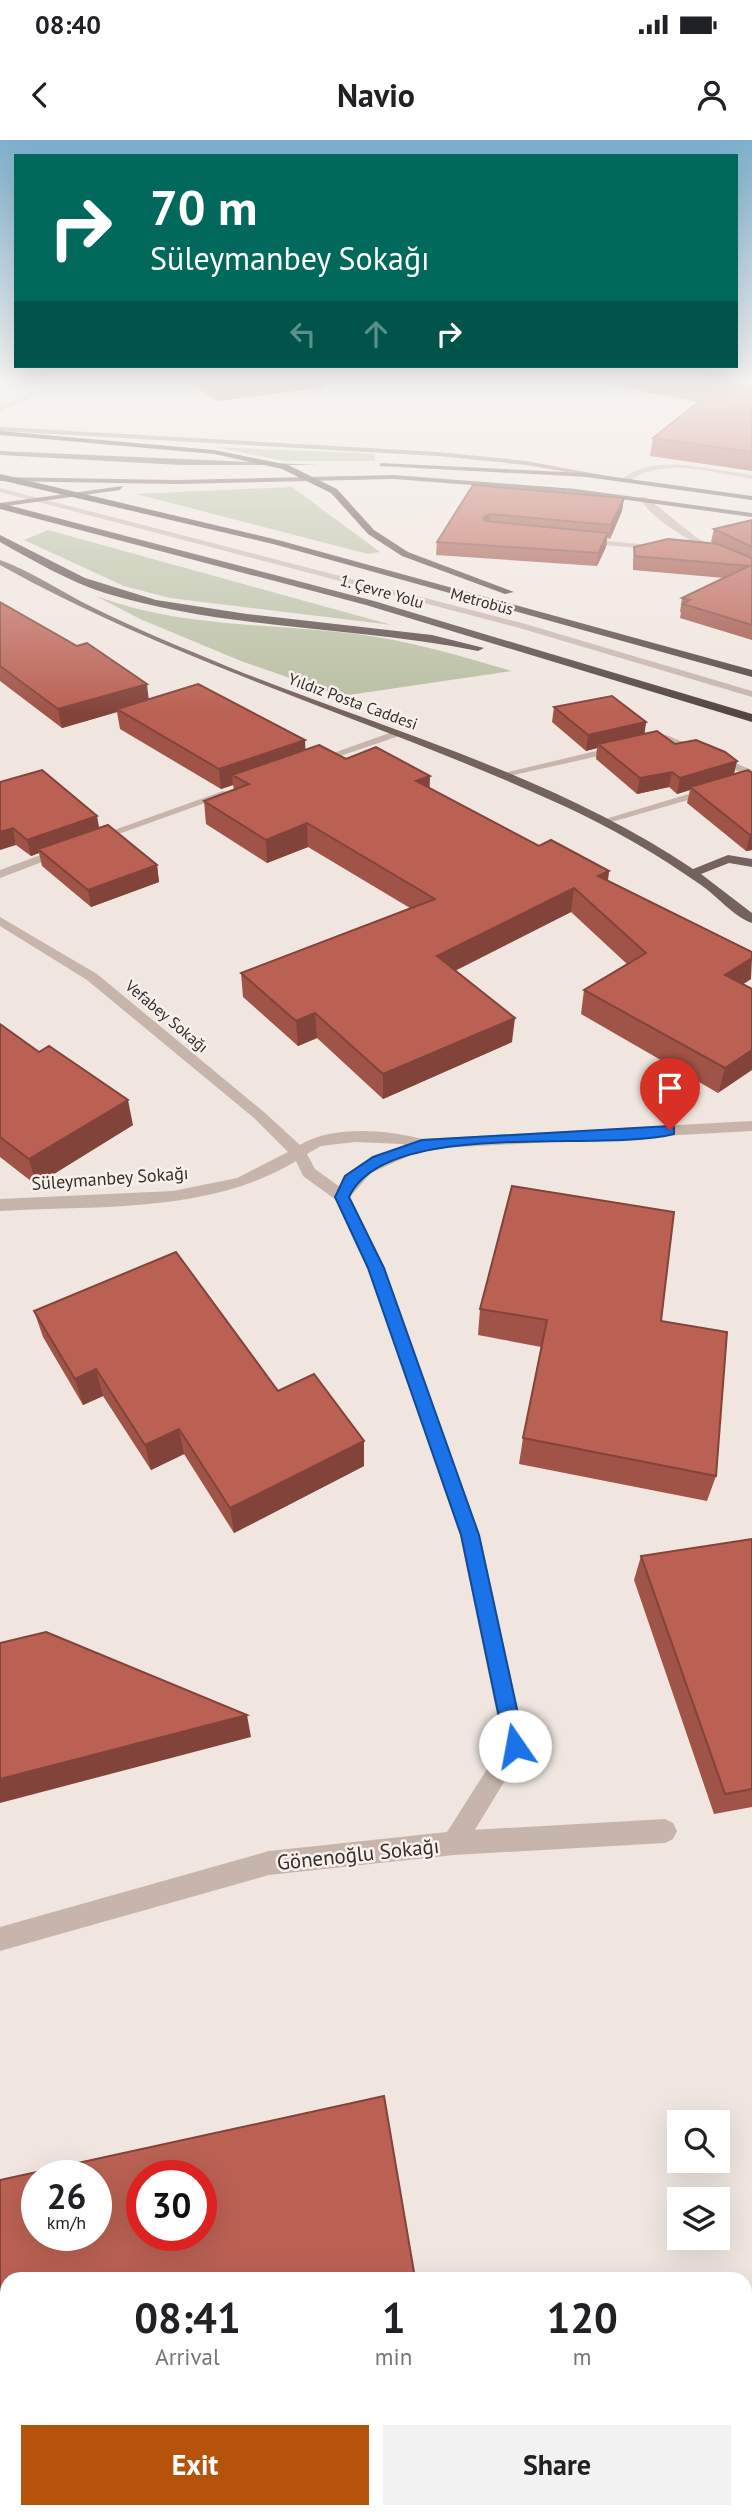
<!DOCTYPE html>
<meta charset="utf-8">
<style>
body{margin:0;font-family:"PT Sans",sans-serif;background:#f2f2f2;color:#202124;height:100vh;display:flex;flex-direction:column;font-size:26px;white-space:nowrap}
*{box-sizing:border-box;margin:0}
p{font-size:23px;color:#757577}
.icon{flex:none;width:38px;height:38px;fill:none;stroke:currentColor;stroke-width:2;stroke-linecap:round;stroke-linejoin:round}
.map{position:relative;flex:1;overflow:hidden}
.drawer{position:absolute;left:0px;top:2132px;width:752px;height:247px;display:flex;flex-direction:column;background:#fff;border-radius:21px 21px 0 0;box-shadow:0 7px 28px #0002}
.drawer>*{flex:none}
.banner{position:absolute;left:14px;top:14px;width:724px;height:214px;border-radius:0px;box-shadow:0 7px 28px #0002;background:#00695c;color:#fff;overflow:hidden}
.tools{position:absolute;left:667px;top:1970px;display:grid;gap:14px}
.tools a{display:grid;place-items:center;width:63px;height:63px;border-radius:0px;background:#fff;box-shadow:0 7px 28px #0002;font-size:35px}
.speed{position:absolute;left:21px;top:2020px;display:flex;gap:14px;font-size:35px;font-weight:700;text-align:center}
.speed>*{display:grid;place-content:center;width:91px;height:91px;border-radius:50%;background:#fff;box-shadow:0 7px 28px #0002;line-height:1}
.speed small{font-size:18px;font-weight:400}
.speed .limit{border:10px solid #d22;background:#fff;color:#111}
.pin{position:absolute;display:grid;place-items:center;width:60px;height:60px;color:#fff;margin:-72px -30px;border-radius:50% 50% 50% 0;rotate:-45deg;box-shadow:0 0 7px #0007}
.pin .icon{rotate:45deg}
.me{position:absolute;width:77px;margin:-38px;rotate:348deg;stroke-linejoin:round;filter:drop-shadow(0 0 5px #0008)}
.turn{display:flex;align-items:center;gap:24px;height:147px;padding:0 21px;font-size:32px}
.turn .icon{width:91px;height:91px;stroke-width:2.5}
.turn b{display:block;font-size:49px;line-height:60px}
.lanes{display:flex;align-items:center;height:66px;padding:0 21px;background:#0003;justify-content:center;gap:35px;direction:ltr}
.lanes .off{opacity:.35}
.eta{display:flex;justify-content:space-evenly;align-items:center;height:119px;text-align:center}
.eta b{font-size:42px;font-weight:600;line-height:49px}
.cta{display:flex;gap:14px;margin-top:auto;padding:14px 21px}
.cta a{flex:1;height:80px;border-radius:0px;background:#b45309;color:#fff;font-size:28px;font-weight:600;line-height:80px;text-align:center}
.cta a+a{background:#f2f2f2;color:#202124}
.status{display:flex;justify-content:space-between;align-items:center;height:49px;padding:0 35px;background:#fff;direction:ltr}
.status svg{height:19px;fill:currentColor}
header{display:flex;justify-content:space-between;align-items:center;height:91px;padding:0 21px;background:#fff;font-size:32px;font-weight:600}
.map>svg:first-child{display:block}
.green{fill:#b7bea0}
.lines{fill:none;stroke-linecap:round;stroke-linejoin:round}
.lane{fill:#c7b5ac;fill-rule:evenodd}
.street{fill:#c7b5ac;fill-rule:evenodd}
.secondary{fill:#9b857d;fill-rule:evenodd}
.primary{fill:#76625d;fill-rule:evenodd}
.highway{fill:#564642;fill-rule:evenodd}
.wall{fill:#a05347}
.shaded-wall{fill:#82443a}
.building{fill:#ba6153;stroke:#82443a;stroke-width:2;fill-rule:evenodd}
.route{fill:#1a73e8;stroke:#114b97;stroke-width:2}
.labels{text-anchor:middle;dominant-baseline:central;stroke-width:5;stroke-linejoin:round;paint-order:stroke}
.far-street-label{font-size:16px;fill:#362c2a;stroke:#f8f0eb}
.street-label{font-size:18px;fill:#362c2a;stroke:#f8f0eb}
.near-street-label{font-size:21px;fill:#362c2a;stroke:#f8f0eb}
</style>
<div class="status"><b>08:40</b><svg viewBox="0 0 49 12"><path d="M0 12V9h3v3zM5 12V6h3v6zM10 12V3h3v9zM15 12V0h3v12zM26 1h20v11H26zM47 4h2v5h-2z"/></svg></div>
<header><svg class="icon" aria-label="back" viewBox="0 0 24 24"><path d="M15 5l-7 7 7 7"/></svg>Navio<svg class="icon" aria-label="person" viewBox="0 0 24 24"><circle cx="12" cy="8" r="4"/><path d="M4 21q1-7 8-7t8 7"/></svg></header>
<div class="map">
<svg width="752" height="2378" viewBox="0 0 752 2378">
<rect width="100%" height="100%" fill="#f0e6df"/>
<path class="green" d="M 215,307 L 375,314 L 375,321 L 285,321 Z
M 292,347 L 380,412 L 368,414 L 136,354 Z
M 48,390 L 392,485 L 170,458 L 124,446 L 24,400 Z
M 96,456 C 183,488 267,483 357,494 C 411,501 461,516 512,531 L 342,556 L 241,521 L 140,479 Z"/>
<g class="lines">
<path class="lane" d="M 685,325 L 752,335 L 752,339 C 714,333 661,316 628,342 L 621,340 C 639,324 662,324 685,325 Z
M 0,348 L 522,483 L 752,551 L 752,557 L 516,487 L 0,352 Z
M 665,1679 L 673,1683 L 677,1691 L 673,1699 L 665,1703 L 454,1715 L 446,1711 L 442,1703 L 446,1695 L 454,1691 Z"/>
<path class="street" d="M 62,240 L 71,240 L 0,271 L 0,267 Z
M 640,357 L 646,357 L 697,398 L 752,425 L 752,430 C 727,423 647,381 640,357 Z
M 584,399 L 661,406 L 665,408 L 661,410 L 581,403 Z
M 395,591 L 399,592 L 399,596 L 320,623 L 311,621 Z
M 666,595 L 752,630 L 752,637 L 665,601 L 645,606 L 640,603 Z
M 617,606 L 622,609 L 621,611 L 505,637 L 500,634 Z
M 712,647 L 717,650 L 716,652 L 608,683 L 602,680 Z
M 223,651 L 233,653 L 99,701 L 89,699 Z
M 62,707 L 68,711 L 66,713 L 0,738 L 0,730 Z
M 0,777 L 97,834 L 264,972 L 300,1005 C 333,985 386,990 422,999 L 752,981 L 752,991 L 424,1009 L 371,1033 L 350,1057 L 384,1128 L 480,1395 L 526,1606 L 462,1711 L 454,1715 L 269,1735 L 0,1811 L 0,1787 L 269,1711 L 447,1692 L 503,1604 L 460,1395 L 368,1128 L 336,1060 L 303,1036 L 296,1021 C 209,1074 98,1065 0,1071 L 0,1059 L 173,1051 L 237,1038 L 288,1012 L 254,978 L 87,840 L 0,786 ZM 355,1002 L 402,1004 L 405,1005 L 360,1026 L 340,1047 L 315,1029 L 307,1014 L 321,1006 Z"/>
<path class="secondary" d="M 0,287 L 438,312 L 526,321 L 629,340 L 625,342 L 526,325 L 438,316 L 0,291 Z"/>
<path class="primary" d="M 0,311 L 319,325 L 180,325 L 0,315 Z
M 381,323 L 586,333 L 752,356 L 752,360 L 586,337 L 379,326 Z
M 394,335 L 576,349 L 752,373 L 752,377 L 576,353 L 394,339 L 176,344 L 0,341 L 0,337 L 176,340 Z
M 123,346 L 120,350 L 0,367 L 0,363 Z
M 0,420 C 31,431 60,451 90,466 C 136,489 183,508 231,528 C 386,590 553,635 693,729 L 728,715 L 752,719 L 752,727 L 729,723 L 701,734 L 752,773 L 752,783 C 734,777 717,756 701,745 C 658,715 612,688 564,666 C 377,580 182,526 0,425 Z"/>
<path class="highway" d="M 0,291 L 214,310 L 288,325 L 337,349 L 374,390 L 408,412 L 514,452 L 505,454 L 402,416 L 368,394 L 331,353 L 282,329 L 214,314 L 0,295 Z
M 0,334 L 278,400 L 752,530 L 752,537 L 273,404 L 0,340 Z
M 0,363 L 374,461 L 752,574 L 752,582 L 366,465 L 0,369 Z
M 0,395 L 85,438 L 156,460 L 247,474 L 432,495 L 484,508 L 478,511 C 355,486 226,490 105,453 C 68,441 34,421 0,402 Z"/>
</g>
<path class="wall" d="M 185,240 L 326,240 L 326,243 L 324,243 L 324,247 L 217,261 Z
M 583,240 L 752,240 L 752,331 L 650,316 L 653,298 L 698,262 Z
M 473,345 L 624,358 L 622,371 L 610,399 L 607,398 L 606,407 L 597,426 L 436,415 L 437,402 Z
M 752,380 L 752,500 L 680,478 L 681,472 L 680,472 L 682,458 L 724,438 L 633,430 L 633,420 L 634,407 L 715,404 L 711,402 L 714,389 Z
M 0,462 L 149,559 L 305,609 L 430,636 L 429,648 L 539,706 L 609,731 L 608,741 L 751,839 L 743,844 L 752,849 L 718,953 L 581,874 L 584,850 L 627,824 L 571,772 L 455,831 L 512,902 L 383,959 L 317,898 L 298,906 L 243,857 L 241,833 L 410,768 L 308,707 L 267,723 L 206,684 L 204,661 L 234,650 L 233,645 L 221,649 L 120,589 L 117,572 L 62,588 L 0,541 Z
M 554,567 L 646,582 L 644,593 L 675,604 L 737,621 L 734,634 L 748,630 L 752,710 L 746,711 L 687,663 L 690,650 L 677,654 L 669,647 L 637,654 L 596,619 L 597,608 L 586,611 L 552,582 Z
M 0,642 L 99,688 L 157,725 L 159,742 L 91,767 L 42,726 L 39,713 L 31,716 L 16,705 Z
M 0,884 L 133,985 L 36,1045 L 0,1017 Z
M 480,1169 L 661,1181 L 716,1336 L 707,1361 L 519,1324 L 523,1298 L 541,1207 L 478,1195 Z
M 34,1171 L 278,1251 L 364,1326 L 234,1393 L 184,1314 L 151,1330 L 103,1256 L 83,1265 L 43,1197 Z
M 752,1399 L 752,1667 L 714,1674 L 634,1440 L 641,1416 Z"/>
<path class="shaded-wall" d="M 249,240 L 326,240 L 326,243 L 324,243 L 324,247 L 217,261 L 216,244 Z
M 624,358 L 622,371 L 610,399 L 611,385 Z
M 490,374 L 489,387 L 483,378 Z
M 608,393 L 606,407 L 597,426 L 598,413 Z
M 147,544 L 149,562 L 117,569 L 117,572 L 62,588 L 58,569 Z
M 646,582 L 644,598 L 598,604 L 597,608 L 586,611 L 588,595 Z
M 305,600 L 306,620 L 232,635 L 233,645 L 221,649 L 219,629 Z
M 737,621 L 733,637 L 690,647 L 690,650 L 677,654 L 680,638 Z
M 672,632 L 669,647 L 637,654 L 640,638 Z
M 430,636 L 429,659 L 416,641 Z
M 97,676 L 100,692 L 38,709 L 39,713 L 31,716 L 27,700 Z
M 307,683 L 308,707 L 267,723 L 266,700 Z
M 13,688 L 16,705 L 0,710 L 0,692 Z
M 752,694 L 752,710 L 746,711 L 750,695 Z
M 157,725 L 159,742 L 91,767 L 88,750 Z
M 609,731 L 605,755 L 598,736 Z
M 574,748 L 571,772 L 436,840 L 437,816 Z
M 752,818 L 751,839 L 719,860 L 725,835 Z
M 315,873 L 317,898 L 298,906 L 296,881 Z
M 515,878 L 512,902 L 383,959 L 383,934 Z
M 752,910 L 752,930 L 718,953 L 725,928 Z
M 128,960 L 133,985 L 36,1045 L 29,1019 Z
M 96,1229 L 103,1256 L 83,1265 L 75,1239 Z
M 179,1289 L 184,1314 L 151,1330 L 145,1305 Z
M 364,1301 L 364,1326 L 234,1393 L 230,1368 Z
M 247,1575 L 251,1597 L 0,1663 L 0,1639 Z"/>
<path class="building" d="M 209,240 L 249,240 L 216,244 Z
M 670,240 L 752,240 L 752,312 L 653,298 L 715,249 Z
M 473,345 L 624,358 L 611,385 L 490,374 L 483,378 L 485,381 L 608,393 L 598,413 L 437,402 Z
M 752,380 L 752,407 L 714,389 Z
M 668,399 L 718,404 L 752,418 L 752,485 L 683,464 L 690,460 L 682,458 L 749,426 L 635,416 L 634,407 Z
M 0,462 L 77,506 L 87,503 L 147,544 L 58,569 L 0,526 Z
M 198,544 L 305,600 L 219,629 L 117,569 Z
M 612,556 L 646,582 L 588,595 L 554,567 Z
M 657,591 L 675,604 L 696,600 L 725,612 L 737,621 L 680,638 L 672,632 L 640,638 L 598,604 Z
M 319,605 L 346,619 L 376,607 L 430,636 L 416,641 L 539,706 L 551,700 L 609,731 L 598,736 L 752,812 L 752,818 L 725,835 L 752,849 L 752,910 L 725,928 L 584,850 L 646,813 L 574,748 L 437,816 L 515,878 L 383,934 L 315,873 L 296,881 L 241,833 L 435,759 L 307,683 L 266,700 L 204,661 L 249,644 L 232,635 Z
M 42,630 L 97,676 L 27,700 L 13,688 L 0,692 L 0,642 Z
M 748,630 L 752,633 L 752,694 L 750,695 L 690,647 Z
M 108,685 L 157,725 L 88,750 L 38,709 Z
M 0,884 L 39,912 L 49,906 L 128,960 L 29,1019 L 0,997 Z
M 512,1046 L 674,1072 L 661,1181 L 727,1192 L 716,1336 L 523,1298 L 547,1180 L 480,1169 Z
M 176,1112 L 278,1251 L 314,1234 L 364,1301 L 230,1368 L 179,1289 L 145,1305 L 96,1229 L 75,1239 L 34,1171 Z
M 752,1399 L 752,1649 L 725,1654 L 641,1416 Z
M 46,1492 L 247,1575 L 0,1639 L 0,1503 Z
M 384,1956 L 415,2138 L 7,2138 L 7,2371 L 456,2371 L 457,2378 L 0,2378 L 0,2040 ZM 37,2035 L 96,2035 L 96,2095 L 37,2095 ZM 142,2035 L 201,2035 L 201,2095 L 142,2095 Z"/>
<linearGradient id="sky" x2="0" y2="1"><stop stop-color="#7eb0ce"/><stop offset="0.42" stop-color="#f8f4f1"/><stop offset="1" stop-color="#f8f4f1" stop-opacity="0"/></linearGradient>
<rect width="752" height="573" fill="url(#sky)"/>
<path class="route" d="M 670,986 L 674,987 L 674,994 C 599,1013 386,977 349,1057 L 384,1128 L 479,1395 L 525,1606 L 522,1613 L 515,1616 L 508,1613 L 505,1606 L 461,1395 L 368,1128 L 335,1057 L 345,1036 L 373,1017 L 422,1000 Z"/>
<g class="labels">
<g class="far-street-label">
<text transform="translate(382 451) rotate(16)">1. Çevre Yolu</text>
<text transform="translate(482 461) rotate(15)">Metrobüs</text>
<text transform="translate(353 561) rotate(20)">Yıldız Posta Caddesi</text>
<text transform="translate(167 876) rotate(40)">Vefabey Sokağı</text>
</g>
<g class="street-label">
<text transform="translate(110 1038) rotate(-4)">Süleymanbey Sokağı</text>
</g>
<g class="near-street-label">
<text transform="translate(358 1714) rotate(-6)">Gönenoğlu Sokağı</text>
</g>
</g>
</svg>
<div class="tools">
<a><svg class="icon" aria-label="search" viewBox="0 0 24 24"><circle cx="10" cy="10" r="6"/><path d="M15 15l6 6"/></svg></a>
<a><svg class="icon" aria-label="layers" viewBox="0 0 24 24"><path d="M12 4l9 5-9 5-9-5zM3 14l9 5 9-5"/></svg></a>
</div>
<div class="speed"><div>26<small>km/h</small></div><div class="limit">30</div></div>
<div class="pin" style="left:670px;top:990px;background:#d93025"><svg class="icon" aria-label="arrive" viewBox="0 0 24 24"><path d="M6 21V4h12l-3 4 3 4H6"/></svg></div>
<svg class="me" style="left:515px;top:1606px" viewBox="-20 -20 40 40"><circle r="19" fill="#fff"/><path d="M0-13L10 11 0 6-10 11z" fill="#1a73e8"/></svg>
<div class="banner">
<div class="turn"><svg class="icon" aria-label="right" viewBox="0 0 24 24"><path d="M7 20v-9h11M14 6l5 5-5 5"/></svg><div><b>70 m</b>Süleymanbey Sokağı</div></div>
<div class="lanes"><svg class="icon off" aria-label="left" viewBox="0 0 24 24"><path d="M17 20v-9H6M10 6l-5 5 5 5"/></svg><svg class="icon off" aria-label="ahead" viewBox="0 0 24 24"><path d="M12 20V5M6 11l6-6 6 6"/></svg><svg class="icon" aria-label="right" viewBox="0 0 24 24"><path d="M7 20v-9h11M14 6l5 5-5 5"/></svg></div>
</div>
<section class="drawer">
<div class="eta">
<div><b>08:41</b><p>Arrival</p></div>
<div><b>1</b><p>min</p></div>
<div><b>120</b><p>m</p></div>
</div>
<div class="cta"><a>Exit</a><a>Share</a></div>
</section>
</div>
